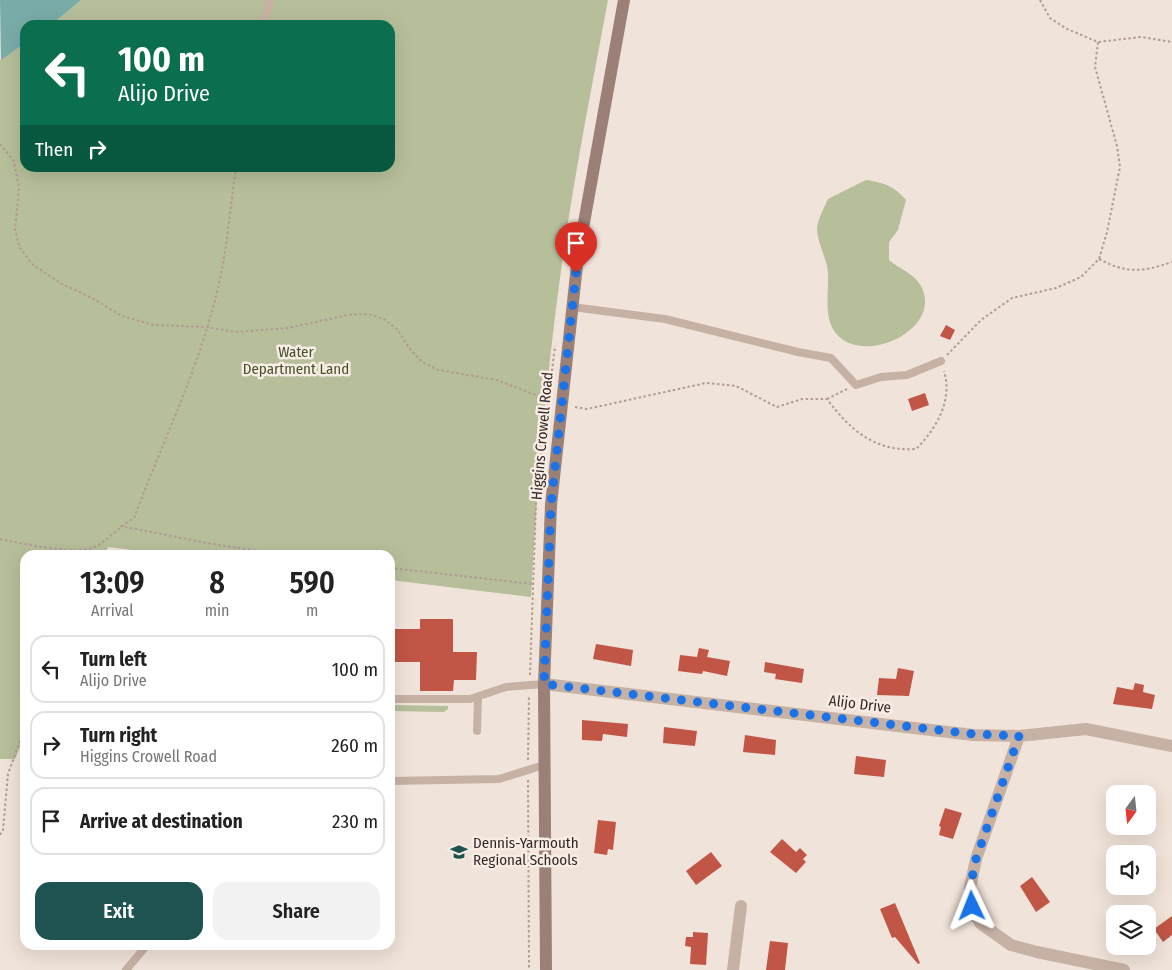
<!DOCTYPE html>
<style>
body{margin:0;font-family:"Fira Sans Condensed",sans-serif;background:#f2f2f2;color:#222;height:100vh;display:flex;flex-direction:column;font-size:19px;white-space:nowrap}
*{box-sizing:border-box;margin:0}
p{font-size:16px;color:#767676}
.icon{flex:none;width:28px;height:28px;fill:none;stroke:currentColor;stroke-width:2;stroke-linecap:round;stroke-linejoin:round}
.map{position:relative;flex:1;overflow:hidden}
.drawer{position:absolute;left:20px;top:550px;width:375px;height:400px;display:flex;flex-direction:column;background:#fff;border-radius:15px;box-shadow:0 5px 20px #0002}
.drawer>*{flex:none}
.banner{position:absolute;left:20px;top:20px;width:375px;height:152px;border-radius:15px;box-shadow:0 5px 20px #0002;background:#0b6e4f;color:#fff;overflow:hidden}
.needle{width:32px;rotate:195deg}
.buttons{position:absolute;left:1106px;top:785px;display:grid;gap:10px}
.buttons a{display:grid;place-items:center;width:50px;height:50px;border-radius:10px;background:#fff;box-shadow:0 5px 20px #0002;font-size:25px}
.pin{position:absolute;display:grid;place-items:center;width:42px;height:42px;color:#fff;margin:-51px -21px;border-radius:50% 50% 50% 0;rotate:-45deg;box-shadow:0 0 5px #0007}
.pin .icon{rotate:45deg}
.me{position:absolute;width:55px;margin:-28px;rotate:358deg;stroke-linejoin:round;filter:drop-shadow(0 0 4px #0008)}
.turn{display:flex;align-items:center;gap:18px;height:105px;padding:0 15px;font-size:22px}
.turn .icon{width:65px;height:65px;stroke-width:2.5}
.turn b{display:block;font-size:35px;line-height:42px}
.then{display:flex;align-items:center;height:48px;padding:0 15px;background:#0003;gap:10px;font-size:19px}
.eta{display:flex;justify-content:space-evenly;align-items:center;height:85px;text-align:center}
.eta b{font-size:30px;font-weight:600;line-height:35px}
.primary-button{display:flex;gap:10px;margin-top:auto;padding:10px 15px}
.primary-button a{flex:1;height:58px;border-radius:15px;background:#1e5351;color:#fff;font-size:20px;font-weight:600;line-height:58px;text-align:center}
.primary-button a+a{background:#f2f2f2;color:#222}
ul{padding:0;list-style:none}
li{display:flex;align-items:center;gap:15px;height:68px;margin:0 10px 8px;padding:0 5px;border:2px solid #e0e0e0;border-radius:15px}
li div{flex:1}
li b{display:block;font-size:19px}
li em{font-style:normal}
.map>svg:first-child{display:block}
.green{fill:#b6be9a}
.water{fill:#79aca8}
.building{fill:#c15646}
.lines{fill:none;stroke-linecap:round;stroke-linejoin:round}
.path{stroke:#b39b90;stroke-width:2;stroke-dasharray:2.5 2.5;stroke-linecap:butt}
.lane{stroke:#c7b1a5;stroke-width:8}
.street{stroke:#c7b1a5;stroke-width:12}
.secondary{stroke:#9b8077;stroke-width:12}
.route{stroke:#1a73e8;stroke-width:9;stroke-dasharray:0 16.2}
.labels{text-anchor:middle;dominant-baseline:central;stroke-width:5;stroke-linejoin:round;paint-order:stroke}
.park-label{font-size:15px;fill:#47512b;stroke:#f8ede5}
.street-label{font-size:15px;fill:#342926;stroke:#f8ede5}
.poi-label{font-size:15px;fill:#342926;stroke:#f8ede5;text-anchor:start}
</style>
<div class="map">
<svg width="1172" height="970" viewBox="0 0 1172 970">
<rect width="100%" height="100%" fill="#f0e3d9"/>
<path class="green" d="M 81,0 L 608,0 C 593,81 577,161 565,242 C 548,360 537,478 531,597 L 390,580 L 390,555 L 172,555 L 108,547 L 105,555 L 25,555 L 25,735 L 15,759 L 0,759 L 0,60 L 25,43 L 25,168 L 390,168 L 390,25 L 51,25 Z
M 866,180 C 885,183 894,186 906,200 L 898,230 L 889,242 L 889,260 C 899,269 914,273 921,286 C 945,331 856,370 833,329 C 824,313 829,290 828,273 C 827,258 817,243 817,228 C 818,219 824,208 828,199 Z
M 390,705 L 448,706 L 448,709 L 444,712 L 390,711 Z"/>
<path class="water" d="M 0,0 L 81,0 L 51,25 L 25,25 L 25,43 L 1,60 Z"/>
<path class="building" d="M 946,325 L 955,330 L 950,340 L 940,336 Z
M 925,393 L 929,405 L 912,411 L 908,399 Z
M 420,619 L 453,619 L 453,652 L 477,652 L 476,680 L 454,680 L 453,691 L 420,691 L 420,662 L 390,662 L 390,629 L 420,629 Z
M 596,644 L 633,650 L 631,666 L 593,659 Z
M 699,648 L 709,650 L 707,657 L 730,661 L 727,676 L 703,671 L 702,674 L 678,671 L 680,655 L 697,657 Z
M 765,662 L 804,669 L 802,683 L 775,679 L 776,674 L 764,672 Z
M 898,668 L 914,671 L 909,696 L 877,695 L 879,678 L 896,679 Z
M 1135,683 L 1144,685 L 1143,692 L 1155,695 L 1152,709 L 1113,704 L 1117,687 L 1133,690 Z
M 582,720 L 628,724 L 627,737 L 603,734 L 602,741 L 582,740 Z
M 664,727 L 697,731 L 695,746 L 663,743 Z
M 745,735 L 776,740 L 775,755 L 743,752 Z
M 856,756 L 886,760 L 884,777 L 854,774 Z
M 945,808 L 962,813 L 953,839 L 939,835 L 941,827 L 939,826 Z
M 598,820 L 616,822 L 613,850 L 608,849 L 607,855 L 594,853 Z
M 782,839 L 796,852 L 800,848 L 807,855 L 803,859 L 806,862 L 796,873 L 770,852 Z
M 711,852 L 722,866 L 696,885 L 686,871 Z
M 1032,877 L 1050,902 L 1036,912 L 1020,886 Z
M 895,903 L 920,963 L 918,964 L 895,937 L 892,938 L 880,909 Z
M 1172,916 L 1172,935 L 1163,942 L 1154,929 Z
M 693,932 L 708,933 L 706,965 L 690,964 L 691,947 L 685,946 L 686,937 L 693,937 Z
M 770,941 L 788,943 L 785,970 L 766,970 Z"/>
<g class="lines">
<path class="path" d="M 1040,0 L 1050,18 L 1067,29 L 1098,42 L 1141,37 L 1172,42
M 0,144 L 14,161 L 19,188 L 15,230 L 20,248 L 33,265 L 62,284 L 90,297 L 122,316 L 154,325 L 207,327 L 236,332 L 288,328 L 348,315 L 368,314 L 384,319 L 398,330 L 409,348 L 422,362 L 438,370 L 497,380 L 551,401
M 1099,259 C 1127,274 1143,272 1172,262
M 947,355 L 981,320 L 1012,298 L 1056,288 L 1081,277 L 1099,259 L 1107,232 L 1120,167 L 1117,146 L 1095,67 L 1098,42
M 827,399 L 847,389
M 575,407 L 587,409 L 706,383 L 736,386 L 777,407 L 802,399 L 827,399 C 850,430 875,452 916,449 C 936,429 953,401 944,371
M 120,526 L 218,545 L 289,555
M 0,539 C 21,543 79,557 97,546 C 110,538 120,526 134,518 C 162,443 198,371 217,292 C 227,252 230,209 236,168
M 390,568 L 533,584
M 530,675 L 536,503 L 555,346
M 528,760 L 529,695
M 528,780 L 529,970
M 0,835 L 3,830 L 8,774 L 25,727"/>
<path class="lane" d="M 263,25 L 270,0
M 572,307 L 665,319 L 798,352 L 831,358 L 856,385 L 881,377 L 907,375 L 941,361
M 390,699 L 470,699 L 506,687 L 544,684
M 477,731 L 478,697
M 390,781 L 499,779 L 544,765
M 126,970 L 147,945"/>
<path class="street" d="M 544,684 L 973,735 L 1019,736 L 1086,729 L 1172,746
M 1019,736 L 976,859 L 970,888 L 972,906 L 980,923 L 1011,945 L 1037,952 L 1124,970
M 733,970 L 741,906"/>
<path class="secondary" d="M 546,970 L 544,684 L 551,505 L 578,256 L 624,0"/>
</g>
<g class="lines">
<path class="route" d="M 576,273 L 551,505 L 544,684 L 973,734 L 1019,736 L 976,859 L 970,888 L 972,906"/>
</g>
<defs>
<g id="school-bare" transform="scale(1.35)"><path d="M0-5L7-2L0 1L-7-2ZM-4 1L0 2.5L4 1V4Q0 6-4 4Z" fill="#1e5351" stroke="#f8ede5" stroke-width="2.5" paint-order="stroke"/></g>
</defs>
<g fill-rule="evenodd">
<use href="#school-bare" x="459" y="852"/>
</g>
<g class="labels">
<g class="park-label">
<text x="296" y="352">Water<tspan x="296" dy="17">Department Land</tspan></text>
</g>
<g class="street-label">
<text transform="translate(542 436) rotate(-85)">Higgins Crowell Road</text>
<text transform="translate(860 704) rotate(7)">Alijo Drive</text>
</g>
<g class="poi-label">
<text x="473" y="843">Dennis-Yarmouth<tspan x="473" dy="17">Regional Schools</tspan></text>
</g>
</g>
</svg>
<div class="buttons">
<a><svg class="needle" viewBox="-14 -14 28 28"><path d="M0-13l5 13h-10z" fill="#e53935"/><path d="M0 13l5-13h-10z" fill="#767676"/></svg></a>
<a><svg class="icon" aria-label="sound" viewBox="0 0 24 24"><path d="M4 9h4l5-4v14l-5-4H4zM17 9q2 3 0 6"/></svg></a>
<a><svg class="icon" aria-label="layers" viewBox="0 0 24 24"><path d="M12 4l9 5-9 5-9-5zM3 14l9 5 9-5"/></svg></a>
</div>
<div class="pin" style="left:576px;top:273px;background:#d93025"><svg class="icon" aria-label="arrive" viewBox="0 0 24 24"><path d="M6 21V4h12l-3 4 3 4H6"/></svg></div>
<svg class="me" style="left:972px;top:906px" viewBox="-20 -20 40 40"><path d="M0-17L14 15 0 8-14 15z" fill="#1a73e8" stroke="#fff" stroke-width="4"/></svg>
<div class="banner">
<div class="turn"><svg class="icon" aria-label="left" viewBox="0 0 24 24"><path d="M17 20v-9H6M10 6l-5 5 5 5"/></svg><div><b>100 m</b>Alijo Drive</div></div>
<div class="then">Then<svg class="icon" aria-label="right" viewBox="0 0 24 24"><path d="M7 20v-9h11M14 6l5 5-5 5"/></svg></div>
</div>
<section class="drawer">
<div class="eta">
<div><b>13:09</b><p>Arrival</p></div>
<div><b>8</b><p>min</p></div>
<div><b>590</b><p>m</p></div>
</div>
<ul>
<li><svg class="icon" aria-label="left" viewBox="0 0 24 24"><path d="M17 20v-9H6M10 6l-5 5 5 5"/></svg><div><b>Turn left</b><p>Alijo Drive</p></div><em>100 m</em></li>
<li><svg class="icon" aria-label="right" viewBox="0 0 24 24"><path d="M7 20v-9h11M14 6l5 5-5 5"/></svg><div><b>Turn right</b><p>Higgins Crowell Road</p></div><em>260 m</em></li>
<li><svg class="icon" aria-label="arrive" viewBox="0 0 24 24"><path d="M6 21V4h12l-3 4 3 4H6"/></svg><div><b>Arrive at destination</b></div><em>230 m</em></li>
</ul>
<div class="primary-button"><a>Exit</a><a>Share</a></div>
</section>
</div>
